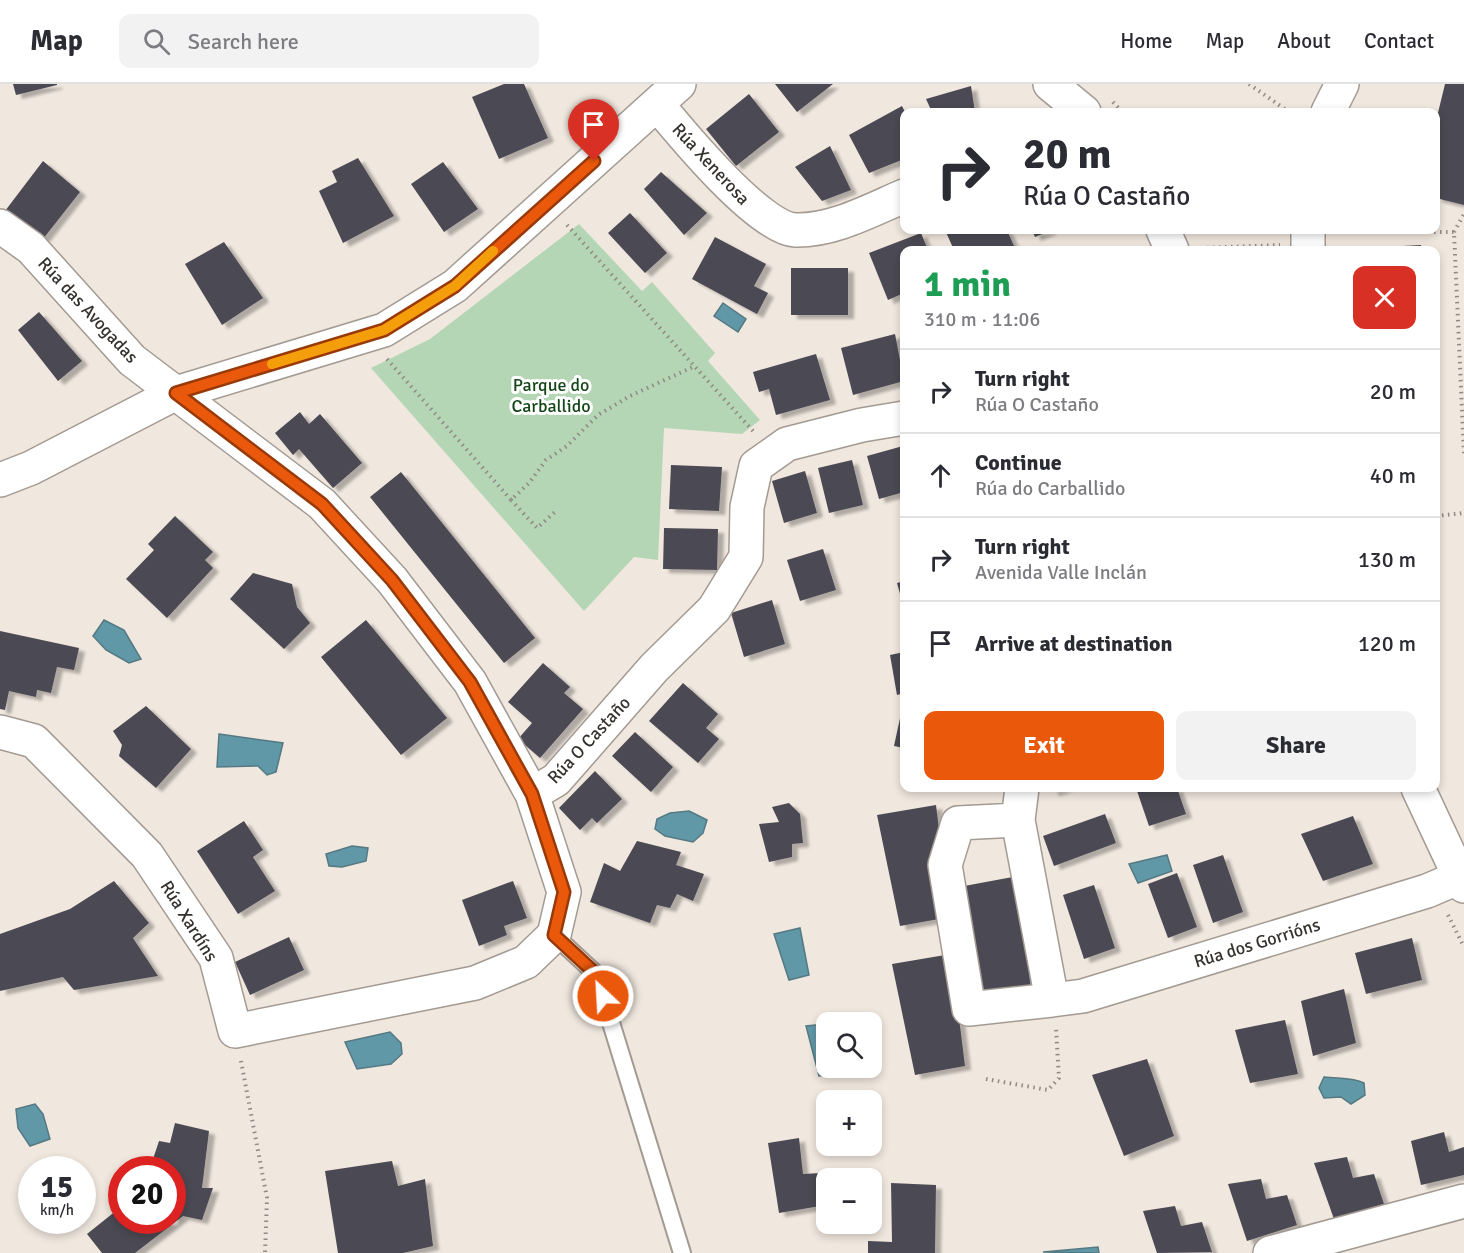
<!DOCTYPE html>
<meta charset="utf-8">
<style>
body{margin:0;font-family:Signika,sans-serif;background:#f2f2f3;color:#2b2b33;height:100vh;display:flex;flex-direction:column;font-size:22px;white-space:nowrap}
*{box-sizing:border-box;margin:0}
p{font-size:20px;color:#7c7c81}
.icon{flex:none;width:33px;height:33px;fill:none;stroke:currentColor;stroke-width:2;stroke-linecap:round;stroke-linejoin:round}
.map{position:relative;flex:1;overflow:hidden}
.drawer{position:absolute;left:900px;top:162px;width:540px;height:546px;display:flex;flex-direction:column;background:#fff;border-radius:12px;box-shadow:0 3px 9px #0003}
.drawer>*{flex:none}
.hud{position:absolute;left:900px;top:24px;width:540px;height:126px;border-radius:12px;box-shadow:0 3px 9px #0003;background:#fff;color:#2b2b33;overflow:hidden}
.controls{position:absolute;left:816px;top:928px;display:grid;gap:12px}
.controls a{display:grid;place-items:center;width:66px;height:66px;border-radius:12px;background:#fff;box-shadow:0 3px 9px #0003;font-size:30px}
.speed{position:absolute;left:18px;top:1072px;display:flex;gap:12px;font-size:30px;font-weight:700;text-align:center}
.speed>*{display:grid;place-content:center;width:78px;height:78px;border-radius:50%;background:#fff;box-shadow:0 3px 9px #0003;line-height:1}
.speed small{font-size:15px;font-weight:400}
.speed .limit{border:9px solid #d22;background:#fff;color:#111}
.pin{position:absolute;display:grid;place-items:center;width:51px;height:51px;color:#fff;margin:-62px -26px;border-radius:50% 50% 50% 0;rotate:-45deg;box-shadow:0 0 6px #0007}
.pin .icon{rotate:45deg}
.me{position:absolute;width:66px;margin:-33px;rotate:335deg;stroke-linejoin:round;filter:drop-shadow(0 0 4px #0008)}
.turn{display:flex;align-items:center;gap:21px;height:126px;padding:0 24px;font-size:27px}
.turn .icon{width:78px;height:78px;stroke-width:2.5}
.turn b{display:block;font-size:42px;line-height:51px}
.round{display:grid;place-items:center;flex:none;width:63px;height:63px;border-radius:12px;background:#f2f2f3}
.head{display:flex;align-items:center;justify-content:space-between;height:102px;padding:0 24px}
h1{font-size:36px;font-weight:700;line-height:45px;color:#1e9e55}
.primary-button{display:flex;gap:12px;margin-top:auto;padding:12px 24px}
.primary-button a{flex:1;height:69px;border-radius:12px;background:#ea580c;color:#fff;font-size:24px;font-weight:700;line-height:69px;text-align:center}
.primary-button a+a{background:#f2f2f3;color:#2b2b33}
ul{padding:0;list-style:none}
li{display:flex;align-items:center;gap:18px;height:84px;padding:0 24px;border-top:2px solid #e1e1e2}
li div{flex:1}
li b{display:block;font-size:22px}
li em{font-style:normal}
header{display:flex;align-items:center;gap:36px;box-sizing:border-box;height:84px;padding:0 30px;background:#fff;border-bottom:2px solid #e1e1e2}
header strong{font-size:28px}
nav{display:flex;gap:33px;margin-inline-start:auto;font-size:21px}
.search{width:420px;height:54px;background:#f2f2f3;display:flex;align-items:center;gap:15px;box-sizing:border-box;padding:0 21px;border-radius:12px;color:#7c7c81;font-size:22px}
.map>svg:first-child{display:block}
.green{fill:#b5d6b4}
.water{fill:#6198a8;stroke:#547983;stroke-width:1.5}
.building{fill:#4c4953;filter:url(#shadow)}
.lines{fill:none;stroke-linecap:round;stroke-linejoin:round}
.service-casing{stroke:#a39a92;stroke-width:20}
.minor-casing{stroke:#a39a92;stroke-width:36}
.path{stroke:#918a84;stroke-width:4;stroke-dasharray:1.5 4.5;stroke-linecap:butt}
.service{stroke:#fff;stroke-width:16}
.minor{stroke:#fff;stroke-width:33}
.route-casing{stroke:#983908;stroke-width:15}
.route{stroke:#ea580c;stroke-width:10}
.slow{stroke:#f59e0b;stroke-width:10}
.labels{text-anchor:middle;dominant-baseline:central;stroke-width:6;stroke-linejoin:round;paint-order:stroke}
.street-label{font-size:18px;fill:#35312e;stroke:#fff}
.park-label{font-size:18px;fill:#154617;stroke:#fff}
</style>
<header>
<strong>Map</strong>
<div class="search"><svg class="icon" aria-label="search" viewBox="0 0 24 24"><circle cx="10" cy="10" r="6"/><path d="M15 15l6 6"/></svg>Search here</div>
<nav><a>Home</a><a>Map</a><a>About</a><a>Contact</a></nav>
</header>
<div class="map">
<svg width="1464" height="1169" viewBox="0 0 1464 1169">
<defs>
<filter id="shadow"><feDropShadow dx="6" dy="4" stdDeviation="1.5" flood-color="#0004"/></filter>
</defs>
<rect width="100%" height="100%" fill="#f0e7de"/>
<path class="green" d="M 579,140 L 642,207 L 652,198 L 715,269 L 708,277 L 760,336 L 742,350 L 664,344 L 658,476 L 634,473 L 584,527 L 371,284 L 430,255 Z"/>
<path class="water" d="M 723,219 L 746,235 L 738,248 L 714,232 Z
M 104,536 L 124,546 L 141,575 L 129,579 L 106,566 L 93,552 Z
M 219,650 L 283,659 L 276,688 L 267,691 L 258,682 L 217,683 Z
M 689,727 L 707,736 L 703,749 L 693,758 L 665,752 L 655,745 L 657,735 L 670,729 Z
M 352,762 L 368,764 L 366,777 L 342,783 L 329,782 L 326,770 Z
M 1167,771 L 1172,787 L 1138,799 L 1129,780 Z
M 800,844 L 809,891 L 789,896 L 774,850 Z
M 826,940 L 826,984 L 847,984 L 847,988 L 819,992 L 806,942 Z
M 390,948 L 401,959 L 402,970 L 391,980 L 357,985 L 345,958 Z
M 1324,993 C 1338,995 1352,993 1364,999 L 1365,1011 L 1351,1020 L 1341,1013 L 1324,1014 L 1319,1004 Z
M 35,1020 L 43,1030 L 50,1055 L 30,1062 L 18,1044 L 16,1025 Z
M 1098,1163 L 1099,1169 L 1043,1168 Z"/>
<path class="building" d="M 13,0 L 57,0 L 57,1 L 16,11 Z
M 504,0 L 524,0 L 548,54 L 499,75 L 472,13 Z
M 775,0 L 833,0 L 797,28 Z
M 1445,0 L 1464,0 L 1464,121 L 1436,114 L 1436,37 Z
M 971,2 L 975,28 L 932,28 L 926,15 Z
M 749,10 L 779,48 L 736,82 L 706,45 Z
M 902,22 L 905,28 L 904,75 L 869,89 L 849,51 Z
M 830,62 L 851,106 L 822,117 L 795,83 Z
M 358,74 L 394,132 L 343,159 L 319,107 L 337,98 L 332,87 Z
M 43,77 L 80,108 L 43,155 L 5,127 Z
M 443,78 L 478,125 L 444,148 L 411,100 Z
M 661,88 L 707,129 L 684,151 L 644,105 Z
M 630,129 L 667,169 L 645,189 L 608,149 Z
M 945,146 L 1007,146 L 1014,162 L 1004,166 L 954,166 Z
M 1032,146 L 1052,146 L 1035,153 Z
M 921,149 L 928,166 L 904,166 L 904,209 L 888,216 L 869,169 Z
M 715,153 L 766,180 L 754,202 L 768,209 L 757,230 L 692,195 Z
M 224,158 L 263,214 L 222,241 L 185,180 Z
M 1421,161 L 1421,166 L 1348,166 L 1348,165 Z
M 791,184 L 848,184 L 848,231 L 791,231 Z
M 39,228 L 82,277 L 58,297 L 18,246 Z
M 895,250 L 904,297 L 853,311 L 841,264 Z
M 816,270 L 830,316 L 776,331 L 769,305 L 759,308 L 753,288 Z
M 300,328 L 309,340 L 320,330 L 362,379 L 333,404 L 299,365 L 293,371 L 275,349 Z
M 903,362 L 904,408 L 879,415 L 867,372 Z
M 852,376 L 863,421 L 829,429 L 818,384 Z
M 671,381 L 722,383 L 719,427 L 669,425 Z
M 805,387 L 817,429 L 784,439 L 772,397 Z
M 401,388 L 535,554 L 504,579 L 370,413 Z
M 175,432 L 213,468 L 205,476 L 213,484 L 167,534 L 126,495 L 154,466 L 148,460 Z
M 664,444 L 718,445 L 717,486 L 663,485 Z
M 823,465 L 836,506 L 800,517 L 787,476 Z
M 253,489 L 292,500 L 297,523 L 310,539 L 284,565 L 230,515 Z
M 904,497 L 904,524 L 897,499 Z
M 772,516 L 785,560 L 744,573 L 731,529 Z
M 366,536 L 447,634 L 401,671 L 321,573 Z
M 0,547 L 79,564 L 74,586 L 57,583 L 51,609 L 37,606 L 36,613 L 9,607 L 5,626 L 0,625 Z
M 904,568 L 904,609 L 897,611 L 890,571 Z
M 543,579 L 570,603 L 564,609 L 583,625 L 540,674 L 518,655 L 532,639 L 508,618 Z
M 683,599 L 718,630 L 706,644 L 719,655 L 698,679 L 649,637 Z
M 146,622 L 191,665 L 156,704 L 119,672 L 122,661 L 113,647 Z
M 902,625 L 904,626 L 904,664 L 894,662 Z
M 635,648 L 673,683 L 651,708 L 612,672 Z
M 595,687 L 622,715 L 597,739 L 592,734 L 580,746 L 559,724 Z
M 1051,704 L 1067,704 L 1053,708 Z
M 1136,704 L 1177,704 L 1186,730 L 1149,742 Z
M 789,719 L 800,730 L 803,759 L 792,760 L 792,773 L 769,778 L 759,740 L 779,738 L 772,723 Z
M 936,721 L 950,833 L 900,842 L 877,731 Z
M 1105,730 L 1116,759 L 1054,782 L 1043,752 Z
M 1353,732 L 1373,780 L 1323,797 L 1301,750 Z
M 244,737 L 263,766 L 253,773 L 275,807 L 238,830 L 197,767 Z
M 637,757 L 681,768 L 676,781 L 704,790 L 693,817 L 677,810 L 670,824 L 657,821 L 650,839 L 590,818 L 604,779 L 620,787 Z
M 1223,771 L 1243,828 L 1213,839 L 1193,781 Z
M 1177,789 L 1197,843 L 1168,854 L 1148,800 Z
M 1018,792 L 1031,905 L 982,914 L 959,803 Z
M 114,797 L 149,839 L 133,854 L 158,892 L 74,906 L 63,893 L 0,907 L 0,850 L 70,825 Z
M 513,797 L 527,834 L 504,842 L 507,851 L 479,862 L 462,816 Z
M 1094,801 L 1115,864 L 1084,875 L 1063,811 Z
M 289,853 L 304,886 L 250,911 L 235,878 Z
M 1412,854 L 1422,896 L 1366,910 L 1355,869 Z
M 951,870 L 965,982 L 915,991 L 892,880 Z
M 1344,905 L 1356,959 L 1313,972 L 1301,917 Z
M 1285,936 L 1298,990 L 1250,999 L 1235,946 Z
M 1147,975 L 1174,1052 L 1124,1072 L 1092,991 Z
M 175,1039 L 209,1047 L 202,1104 L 213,1104 L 202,1136 L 183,1132 L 135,1169 L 102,1169 L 87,1150 L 122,1122 L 122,1137 L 172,1137 L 172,1086 L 132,1086 L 134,1077 L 151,1081 L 159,1057 L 170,1059 Z
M 1444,1048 L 1449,1068 L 1464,1063 L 1464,1091 L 1421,1101 L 1411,1057 Z
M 799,1054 L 803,1090 L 839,1088 L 840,1095 L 826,1095 L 826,1121 L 779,1129 L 768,1059 Z
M 1347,1073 L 1353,1094 L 1374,1090 L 1384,1120 L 1334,1135 L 1314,1079 Z
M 392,1077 L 398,1102 L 425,1095 L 433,1162 L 403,1169 L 338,1169 L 325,1087 Z
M 1261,1095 L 1266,1115 L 1287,1111 L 1297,1141 L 1247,1157 L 1228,1100 Z
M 891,1099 L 936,1101 L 935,1169 L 868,1169 L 868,1157 L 892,1158 Z
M 1175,1122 L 1181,1142 L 1202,1138 L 1212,1168 L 1157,1169 L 1143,1127 Z"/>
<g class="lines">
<g class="service-casing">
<path id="service" d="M 554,851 L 596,890 L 682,1169"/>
</g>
<g class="minor-casing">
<path id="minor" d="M 1050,0 L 1084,28
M 657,20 C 681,49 759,144 795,146 C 833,147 871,126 904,112
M 1328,28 L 1342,0
M 0,142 L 31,164 L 132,276 L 322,420 L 392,496 L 470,598 L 532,710 L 564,808 L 554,851 L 526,878 L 475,899 L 235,947 L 216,874 L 147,771 L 34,657 L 0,648
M 1163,146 L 1172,166
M 1308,146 L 1308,166
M 0,396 L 31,384 L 176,309 L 384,246 L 455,202 L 679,0
M 1022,704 L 1018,736 L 1052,916 L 1083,912 L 1427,807 L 1460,793
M 1418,704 L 1464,802
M 532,710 L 556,696 L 654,584 L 714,525 L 746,473 L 747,423 L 756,382 L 787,360 L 862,341 L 904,334
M 1018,736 L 958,739 L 945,781 L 969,925 L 1052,916
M 1270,1169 L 1464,1117"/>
</g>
<path class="path" d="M 1249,0 L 1289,28
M 1113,18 L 1122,28
M 567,141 L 753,347
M 1338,148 L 1454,148 L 1464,370
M 1454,148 L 1464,130
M 1201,164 L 1280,161
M 387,275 L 511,416 L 529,399 L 546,376 L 567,362 L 598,331 L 630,312 L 695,282
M 511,416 L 537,444 L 555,428
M 1436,432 L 1464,429
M 1448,831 L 1464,863
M 241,977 L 267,1114 L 265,1169
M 986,995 L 1048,1006 L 1059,994 L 1056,944"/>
<use href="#service" class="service"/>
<use href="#minor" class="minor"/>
</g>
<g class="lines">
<g class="route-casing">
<path id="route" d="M 594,77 L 455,202 L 384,246 L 176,309 L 322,420 L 392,496 L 470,598 L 532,710 L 564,808 L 554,851 L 596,890 L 603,912"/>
</g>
<use href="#route" class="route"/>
<path class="slow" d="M 272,280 L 384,246 L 455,202 L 493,167"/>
</g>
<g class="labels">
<g class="street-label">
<text transform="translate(711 80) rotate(47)">Rúa Xenerosa</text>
<text transform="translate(88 226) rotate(47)">Rúa das Avogadas</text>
<text transform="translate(589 656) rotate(-47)">Rúa O Castaño</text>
<text transform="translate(189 837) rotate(58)">Rúa Xardíns</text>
<text transform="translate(1257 859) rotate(-17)">Rúa dos Gorrións</text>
</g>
<g class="park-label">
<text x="551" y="301">Parque do<tspan x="551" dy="21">Carballido</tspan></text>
</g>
</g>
</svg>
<div class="controls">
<a><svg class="icon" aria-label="search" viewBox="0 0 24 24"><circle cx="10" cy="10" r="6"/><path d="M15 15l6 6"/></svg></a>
<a>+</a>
<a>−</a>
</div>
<div class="speed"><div>15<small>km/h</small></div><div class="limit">20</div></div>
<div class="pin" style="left:594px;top:77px;background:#d93025"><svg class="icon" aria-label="arrive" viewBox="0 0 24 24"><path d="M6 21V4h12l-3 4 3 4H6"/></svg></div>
<svg class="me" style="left:603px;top:912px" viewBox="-20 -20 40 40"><circle r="17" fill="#ea580c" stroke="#fff" stroke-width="3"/><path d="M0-11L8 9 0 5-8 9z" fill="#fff"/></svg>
<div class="hud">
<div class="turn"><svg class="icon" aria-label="right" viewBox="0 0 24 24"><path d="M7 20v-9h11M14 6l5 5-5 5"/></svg><div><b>20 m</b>Rúa O Castaño</div></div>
</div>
<section class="drawer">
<div class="head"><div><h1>1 min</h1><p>310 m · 11:06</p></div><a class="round" style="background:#d93025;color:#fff"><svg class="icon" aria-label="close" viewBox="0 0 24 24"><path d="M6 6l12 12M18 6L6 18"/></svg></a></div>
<ul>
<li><svg class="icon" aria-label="right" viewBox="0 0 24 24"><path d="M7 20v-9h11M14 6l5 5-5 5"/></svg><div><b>Turn right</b><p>Rúa O Castaño</p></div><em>20 m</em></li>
<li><svg class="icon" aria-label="ahead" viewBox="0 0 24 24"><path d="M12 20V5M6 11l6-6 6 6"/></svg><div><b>Continue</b><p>Rúa do Carballido</p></div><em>40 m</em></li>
<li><svg class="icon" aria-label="right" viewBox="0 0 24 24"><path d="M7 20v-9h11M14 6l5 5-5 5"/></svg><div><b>Turn right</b><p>Avenida Valle Inclán</p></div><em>130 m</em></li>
<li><svg class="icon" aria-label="arrive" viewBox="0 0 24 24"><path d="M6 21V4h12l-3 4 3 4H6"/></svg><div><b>Arrive at destination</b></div><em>120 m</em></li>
</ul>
<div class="primary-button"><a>Exit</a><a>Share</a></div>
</section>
</div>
